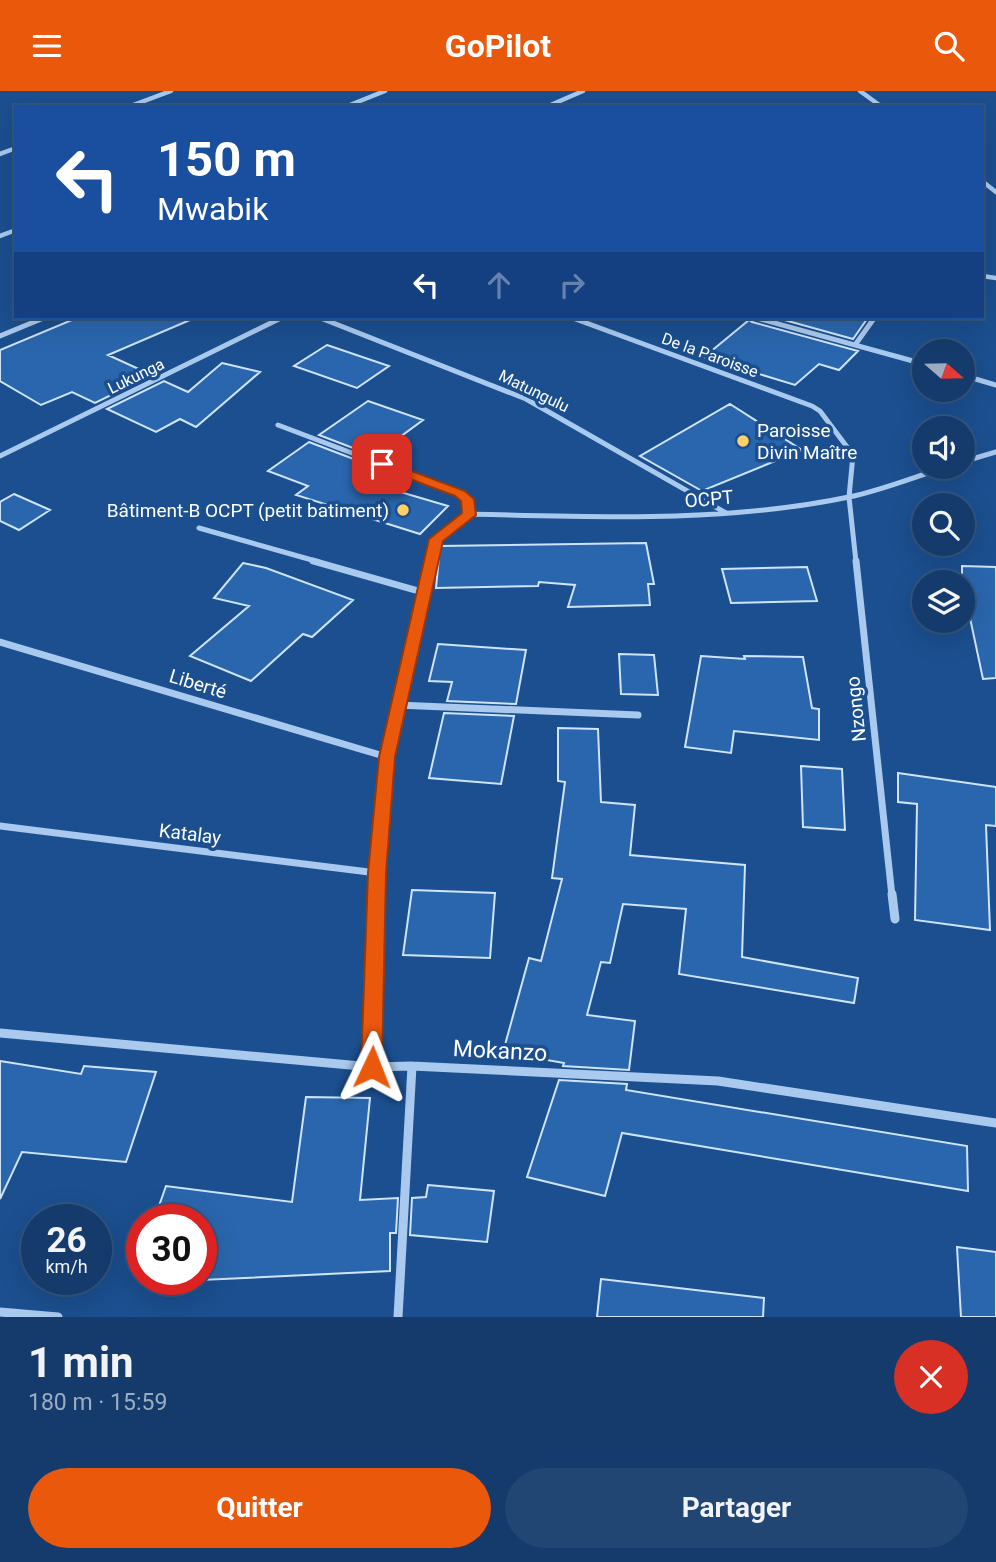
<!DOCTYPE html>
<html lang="fr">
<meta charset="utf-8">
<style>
body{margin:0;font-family:Roboto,sans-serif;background:#214673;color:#f1f3f6;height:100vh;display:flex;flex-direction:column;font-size:26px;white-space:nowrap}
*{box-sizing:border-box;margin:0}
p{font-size:23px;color:#9dadc1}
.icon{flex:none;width:38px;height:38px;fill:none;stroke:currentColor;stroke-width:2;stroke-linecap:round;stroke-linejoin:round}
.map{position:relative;height:1226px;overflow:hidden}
.side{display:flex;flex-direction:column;background:#143b6b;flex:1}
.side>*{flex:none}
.guide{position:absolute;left:14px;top:14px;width:970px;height:214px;border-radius:0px;box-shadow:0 7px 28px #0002,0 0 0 2px #33557e;background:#1a4fa0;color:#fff;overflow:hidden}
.needle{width:46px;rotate:110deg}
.controls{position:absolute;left:912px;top:248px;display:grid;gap:14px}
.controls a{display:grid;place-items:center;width:63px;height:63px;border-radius:50%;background:#143b6b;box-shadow:0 7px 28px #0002,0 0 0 2px #33557e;font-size:35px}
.speed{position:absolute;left:21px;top:1113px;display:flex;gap:14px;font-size:35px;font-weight:700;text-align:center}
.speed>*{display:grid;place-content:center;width:91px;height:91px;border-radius:50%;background:#143b6b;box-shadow:0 7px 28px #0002,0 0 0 2px #33557e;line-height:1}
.speed small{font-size:18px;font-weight:400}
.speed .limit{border:10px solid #d22;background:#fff;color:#111}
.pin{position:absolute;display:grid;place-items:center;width:60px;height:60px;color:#fff;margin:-30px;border-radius:14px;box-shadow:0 4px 10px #0006}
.me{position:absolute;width:77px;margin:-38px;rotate:2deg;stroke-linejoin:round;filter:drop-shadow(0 0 5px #0008)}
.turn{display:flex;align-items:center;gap:24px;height:147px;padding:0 28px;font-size:32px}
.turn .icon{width:91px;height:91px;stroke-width:2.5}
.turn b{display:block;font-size:49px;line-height:60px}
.lanes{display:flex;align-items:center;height:66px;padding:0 28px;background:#0003;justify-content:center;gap:35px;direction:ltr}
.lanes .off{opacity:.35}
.round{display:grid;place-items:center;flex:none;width:74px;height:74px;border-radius:37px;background:#214673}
.headline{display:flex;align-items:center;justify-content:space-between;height:119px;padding:0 28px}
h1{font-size:42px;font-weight:700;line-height:52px}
.primary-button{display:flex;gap:14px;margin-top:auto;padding:14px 28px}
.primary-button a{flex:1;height:80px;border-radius:42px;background:#ea580c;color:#fff;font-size:28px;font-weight:700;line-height:80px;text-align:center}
.primary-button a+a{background:#214673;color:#f1f3f6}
header{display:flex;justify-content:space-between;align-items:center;height:91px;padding:0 28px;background:#ea580c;color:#fff;font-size:32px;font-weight:700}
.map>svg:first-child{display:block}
.building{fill:#2a66ad;stroke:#cfe3fa;stroke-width:2}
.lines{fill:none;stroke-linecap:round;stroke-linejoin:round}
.street-far3{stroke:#a9c9ee;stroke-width:4.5}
.street-far2{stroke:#a9c9ee;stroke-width:5}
.street-far1{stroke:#a9c9ee;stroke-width:7}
.street{stroke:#a9c9ee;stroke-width:9}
.route{fill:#ea580c;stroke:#983908;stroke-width:2}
.poi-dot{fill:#ffd166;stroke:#1b4f8f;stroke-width:2.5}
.labels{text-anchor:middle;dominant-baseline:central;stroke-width:7;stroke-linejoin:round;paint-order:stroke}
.far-street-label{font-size:16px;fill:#fff;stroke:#1b4f8f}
.poi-label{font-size:19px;fill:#fff;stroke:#1b4f8f;text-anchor:start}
.street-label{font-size:19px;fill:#fff;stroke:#1b4f8f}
.near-street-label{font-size:23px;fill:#fff;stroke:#1b4f8f}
</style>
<header><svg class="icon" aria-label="menu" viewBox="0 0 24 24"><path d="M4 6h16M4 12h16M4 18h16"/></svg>GoPilot<svg class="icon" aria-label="search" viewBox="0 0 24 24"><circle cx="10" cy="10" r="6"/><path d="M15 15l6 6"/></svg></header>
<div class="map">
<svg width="996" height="1226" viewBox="0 0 996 1226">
<rect width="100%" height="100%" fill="#1b4f8f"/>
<path class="building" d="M 79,226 L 197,226 L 108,264 L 152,284 L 95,312 L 72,301 L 41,314 L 0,290 L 0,259 Z
M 779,226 L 854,226 L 867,228 L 853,248 L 777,227 Z
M 749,229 L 752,231 L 858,260 L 839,279 L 819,273 L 795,294 L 704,266 Z
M 327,254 L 389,275 L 357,297 L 294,275 Z
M 222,272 L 260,281 L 196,336 L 180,328 L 156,341 L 107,318 L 164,290 L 188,301 Z
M 368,310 L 423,329 L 374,365 L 319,344 Z
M 730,313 L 802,359 L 702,400 L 640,365 Z
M 309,351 L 364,372 L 361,375 L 391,385 L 380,395 L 448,415 L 420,443 L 296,404 L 308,395 L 268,380 Z
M 14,403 L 50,419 L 19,439 L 0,430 L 0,411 Z
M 646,452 L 654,493 L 648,493 L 650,514 L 568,516 L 575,494 L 539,491 L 538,495 L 436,497 L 440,455 Z
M 243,472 L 266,477 L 353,509 L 312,546 L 303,543 L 251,590 L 190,565 L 249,515 L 214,507 Z
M 962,475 L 996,476 L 996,587 L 983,588 L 966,508 L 962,508 Z
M 807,476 L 817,510 L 731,512 L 722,478 Z
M 438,553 L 526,559 L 516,613 L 447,610 L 452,591 L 429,590 Z
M 619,563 L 654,564 L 658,604 L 621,603 Z
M 701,565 L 745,568 L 744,565 L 803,566 L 812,617 L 819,618 L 819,649 L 734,640 L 731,662 L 685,656 Z
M 444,622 L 514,625 L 501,693 L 429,687 Z
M 558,637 L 598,638 L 601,711 L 635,714 L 630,764 L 745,774 L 742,866 L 858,887 L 854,912 L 679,883 L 686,818 L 623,813 L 610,872 L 601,871 L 587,924 L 635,930 L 629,979 L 563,975 L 564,972 L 503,961 L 529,867 L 541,870 L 562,788 L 552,787 L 565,691 L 558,690 Z
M 801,675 L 842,678 L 845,739 L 803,736 Z
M 898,682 L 996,696 L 996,735 L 986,734 L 990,839 L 915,829 L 917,713 L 898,711 Z
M 412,799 L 495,802 L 490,867 L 403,864 Z
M 0,970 L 81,983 L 84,975 L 156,981 L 126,1071 L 22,1061 L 0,1108 Z
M 559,989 L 627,993 L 626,999 L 967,1055 L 968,1100 L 622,1042 L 605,1105 L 527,1086 Z
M 306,1006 L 370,1007 L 360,1109 L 398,1107 L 396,1142 L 390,1142 L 390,1180 L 201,1189 L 201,1129 L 154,1129 L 166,1095 L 292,1111 Z
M 428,1094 L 494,1100 L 487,1151 L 410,1144 L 412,1107 L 426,1106 Z
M 957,1156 L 996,1161 L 996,1226 L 961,1226 Z
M 601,1188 L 764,1207 L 763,1226 L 597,1226 Z"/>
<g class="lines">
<path class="street-far3" d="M 860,0 L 882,16
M 128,16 L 171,0
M 345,16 L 385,0
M 546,16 L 583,0
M 0,63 L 16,57
M 982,90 L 996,101
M 0,145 L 16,139
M 982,185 L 996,187"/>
<path class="street-far2" d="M 318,226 L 526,308 L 726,422
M 570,226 L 812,315 L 820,320 L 853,364 L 849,406 L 856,471
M 753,226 L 924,273
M 0,245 L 46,226
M 855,254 L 875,226
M 962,284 L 996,294
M 278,334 L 460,403 L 467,408 L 469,423
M 0,365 L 283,226
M 962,371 L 996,361
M 469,423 C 595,426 724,432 849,406 C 882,399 914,386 946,376
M 199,437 L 319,471
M 431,471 L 436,448 L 469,423"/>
<path class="street-far1" d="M 313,470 L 422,501
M 856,470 L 892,805
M 0,551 L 387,666
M 397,614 L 638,624
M 0,735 L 377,782
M 376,805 L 387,666 L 431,470"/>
<path class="street" d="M 892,803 L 895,828
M 0,942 L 372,976 L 412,975 L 718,990 L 996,1032
M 372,976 L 376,803
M 0,1221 L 58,1226
M 398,1226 L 412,975"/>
</g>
<path class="route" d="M 382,369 L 465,400 L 474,408 L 476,424 L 443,450 L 395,666 L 386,782 L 382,976 L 379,982 L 372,984 L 364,982 L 361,976 L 368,782 L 379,666 L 429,448 L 462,422 L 461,410 L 455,405 L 378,376 L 378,370 Z"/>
<g class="poi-dot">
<circle cx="743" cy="350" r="7"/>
<circle cx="403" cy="419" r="7"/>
</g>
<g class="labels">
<g class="far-street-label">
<text transform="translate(710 264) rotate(20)">De la Paroisse</text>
<text transform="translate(136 285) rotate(-26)">Lukunga</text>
<text transform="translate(534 300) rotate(26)">Matungulu</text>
</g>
<g class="poi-label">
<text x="757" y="339">Paroisse<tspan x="757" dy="22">Divin Maître</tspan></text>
<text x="389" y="419" text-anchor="end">Bâtiment-B OCPT (petit batiment)</text>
</g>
<g class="street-label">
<text transform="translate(709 408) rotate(-5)">OCPT</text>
<text transform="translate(198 593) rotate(17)">Liberté</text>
<text transform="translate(856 618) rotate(-96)">Nzongo</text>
<text transform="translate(190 743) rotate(7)">Katalay</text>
</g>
<g class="near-street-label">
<text transform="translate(500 960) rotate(3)">Mokanzo</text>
</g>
</g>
</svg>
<div class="controls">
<a><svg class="needle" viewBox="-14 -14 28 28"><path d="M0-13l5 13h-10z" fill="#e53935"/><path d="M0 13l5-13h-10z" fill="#9dadc1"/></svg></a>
<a><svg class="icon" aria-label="sound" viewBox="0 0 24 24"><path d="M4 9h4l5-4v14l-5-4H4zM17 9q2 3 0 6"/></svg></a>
<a><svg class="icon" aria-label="search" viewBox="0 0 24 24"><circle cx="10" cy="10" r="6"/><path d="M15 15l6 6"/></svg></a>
<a><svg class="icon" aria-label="layers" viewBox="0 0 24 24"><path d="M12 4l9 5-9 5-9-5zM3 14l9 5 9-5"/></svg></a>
</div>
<div class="speed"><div>26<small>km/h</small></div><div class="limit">30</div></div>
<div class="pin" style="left:382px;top:373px;background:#d93025"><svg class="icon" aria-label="arrive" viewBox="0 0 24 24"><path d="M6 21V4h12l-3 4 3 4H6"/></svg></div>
<svg class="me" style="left:372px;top:976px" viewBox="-20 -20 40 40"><path d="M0-17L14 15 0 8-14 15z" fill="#ea580c" stroke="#fff" stroke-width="4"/></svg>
<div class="guide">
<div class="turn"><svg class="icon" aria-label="left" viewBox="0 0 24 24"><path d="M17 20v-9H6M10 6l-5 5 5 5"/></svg><div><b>150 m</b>Mwabik</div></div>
<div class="lanes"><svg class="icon" aria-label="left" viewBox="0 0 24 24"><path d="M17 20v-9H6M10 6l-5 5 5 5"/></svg><svg class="icon off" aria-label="ahead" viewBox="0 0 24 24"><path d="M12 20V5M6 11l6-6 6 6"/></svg><svg class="icon off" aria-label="right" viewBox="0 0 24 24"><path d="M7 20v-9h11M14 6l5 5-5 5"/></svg></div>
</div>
</div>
<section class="side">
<div class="headline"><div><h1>1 min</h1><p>180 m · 15:59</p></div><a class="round" style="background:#d93025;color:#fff"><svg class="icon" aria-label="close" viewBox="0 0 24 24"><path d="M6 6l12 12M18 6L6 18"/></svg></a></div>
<div class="primary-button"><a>Quitter</a><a>Partager</a></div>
</section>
